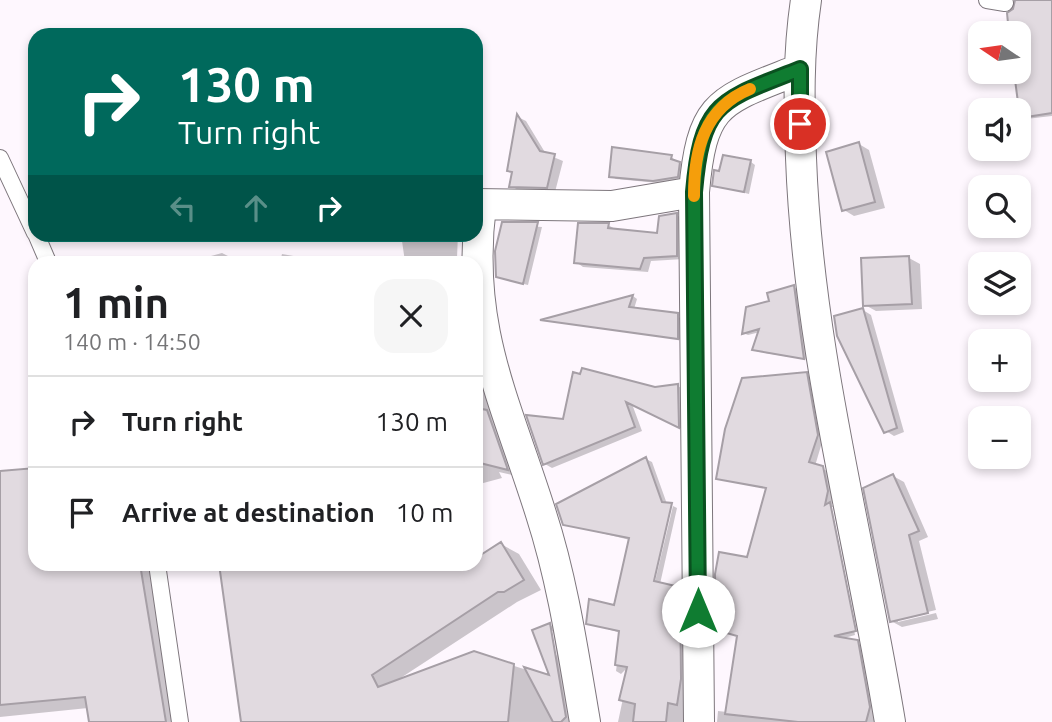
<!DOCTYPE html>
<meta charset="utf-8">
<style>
body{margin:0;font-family:Ubuntu,sans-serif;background:#f6f6f6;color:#202124;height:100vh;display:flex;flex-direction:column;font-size:26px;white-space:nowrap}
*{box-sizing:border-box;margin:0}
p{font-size:23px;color:#757577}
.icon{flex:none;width:38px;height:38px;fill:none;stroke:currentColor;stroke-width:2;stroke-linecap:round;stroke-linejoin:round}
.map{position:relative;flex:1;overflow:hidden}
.side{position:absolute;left:28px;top:256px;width:455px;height:315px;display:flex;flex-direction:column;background:#fff;border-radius:21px;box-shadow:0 4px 10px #0003}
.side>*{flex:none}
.banner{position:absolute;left:28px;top:28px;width:455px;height:214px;border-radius:21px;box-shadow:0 4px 10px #0003;background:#00695c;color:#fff;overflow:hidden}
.needle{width:46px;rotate:283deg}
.fabs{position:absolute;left:968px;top:21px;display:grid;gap:14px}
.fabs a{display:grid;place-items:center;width:63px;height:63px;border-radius:14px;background:#fff;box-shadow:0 4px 10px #0003;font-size:35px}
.pin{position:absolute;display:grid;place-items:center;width:60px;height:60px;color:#fff;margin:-30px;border:4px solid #fff;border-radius:50%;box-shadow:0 2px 7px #0007}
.me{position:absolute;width:77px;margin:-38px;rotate:0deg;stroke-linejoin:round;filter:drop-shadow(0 0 5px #0008)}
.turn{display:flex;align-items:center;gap:24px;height:147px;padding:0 35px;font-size:32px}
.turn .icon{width:91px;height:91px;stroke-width:2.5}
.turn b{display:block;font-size:49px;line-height:60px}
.lanes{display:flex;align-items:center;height:66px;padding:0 35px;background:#0003;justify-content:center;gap:35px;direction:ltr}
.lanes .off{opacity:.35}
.round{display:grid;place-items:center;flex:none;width:74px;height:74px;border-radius:21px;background:#f6f6f6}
.head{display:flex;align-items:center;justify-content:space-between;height:119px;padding:0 35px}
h1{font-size:42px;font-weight:700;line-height:52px}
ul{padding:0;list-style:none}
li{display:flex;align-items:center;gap:21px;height:91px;padding:0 35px;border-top:2px solid #e0e0e0}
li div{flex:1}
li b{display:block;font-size:26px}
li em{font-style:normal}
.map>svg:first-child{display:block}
.shadow{fill:#0003;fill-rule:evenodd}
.building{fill:#e1dae0;stroke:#a69fa6;stroke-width:2}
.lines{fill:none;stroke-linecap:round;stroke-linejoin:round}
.service-casing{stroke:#7d767c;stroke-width:18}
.minor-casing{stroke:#7d767c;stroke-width:32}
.service{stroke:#fff;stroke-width:16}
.minor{stroke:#fff;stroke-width:30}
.route-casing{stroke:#0a5120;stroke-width:18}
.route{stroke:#0f7c31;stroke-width:12}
.slow{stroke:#f59e0b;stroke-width:12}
</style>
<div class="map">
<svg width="1052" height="722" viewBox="0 0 1052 722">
<rect width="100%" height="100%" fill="#fef7fe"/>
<path class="shadow" d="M 1017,0 L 1052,0 L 1052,116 L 1026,119 L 1021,117 L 1016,72 L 1018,72 L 1018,33 L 1011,33 L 1009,14 L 1015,10 Z
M 35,79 L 35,123 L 29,80 Z
M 518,117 L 526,121 L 546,154 L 563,161 L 555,192 L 520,191 L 511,186 Z
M 859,144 L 869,150 L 885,208 L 854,216 L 844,210 Z
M 613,149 L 671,157 L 684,166 L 683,179 L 659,183 L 616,179 L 611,176 Z
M 751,162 L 755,165 L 749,194 L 714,185 Z
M 676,215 L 684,219 L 684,259 L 651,261 L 648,272 L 583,267 L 576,262 L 608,225 L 615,229 L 659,235 Z
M 503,224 L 542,227 L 528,285 L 503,279 Z
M 401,234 L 458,234 L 457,258 L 463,262 L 405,262 Z
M 222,253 L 228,256 L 230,262 L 189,262 Z
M 282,254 L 305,258 L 310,262 L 280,262 Z
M 909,258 L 920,264 L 922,309 L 876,311 L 865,305 Z
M 794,287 L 799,290 L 809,360 L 759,352 L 754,350 L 760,332 L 748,335 L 743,333 Z
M 633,296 L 637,299 L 634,309 L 682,318 L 682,340 L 544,319 Z
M 863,310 L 871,315 L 904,432 L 894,436 L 886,431 Z
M 476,346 L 525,478 L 499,472 L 502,478 L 476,485 Z
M 806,374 L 813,378 L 823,439 L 815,466 L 830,472 L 834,496 L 832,505 L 837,508 L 861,634 L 858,635 L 833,507 L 830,507 L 855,635 L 841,639 L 864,646 L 878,722 L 717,722 L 718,711 L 727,712 L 739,637 L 717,629 L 748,559 L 768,489 L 718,478 Z
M 581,376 L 655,388 L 678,386 L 686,391 L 686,431 L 632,404 L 642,431 L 552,468 L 545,464 Z
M 646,459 L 652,462 L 667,504 L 672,505 L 650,589 L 653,590 L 673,506 L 677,508 L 660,584 L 686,593 L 687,683 L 683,711 L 687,713 L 688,722 L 618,722 L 630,665 L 621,674 L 616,671 L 621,633 L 587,623 L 615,607 L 630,540 L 564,524 Z
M 35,469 L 35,564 L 157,564 L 182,722 L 90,722 L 88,708 L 0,717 L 0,473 Z
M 893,476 L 904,482 L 928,537 L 919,541 L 936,610 L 898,619 L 898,622 L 936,613 L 938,619 L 902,627 L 891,621 Z
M 501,544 L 519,554 L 541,590 L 517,602 L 396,681 L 474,653 L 552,678 L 534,631 L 550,625 L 568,635 L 583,722 L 243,722 L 221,564 L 465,564 L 466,566 L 476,564 L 476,560 ZM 553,631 L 557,656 L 553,651 L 550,632 Z"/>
<path class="building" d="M 1015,0 L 1052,0 L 1052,113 L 1020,118 L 1014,72 L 1018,72 L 1018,33 L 1009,33 L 1007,13 L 1013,9 Z
M 517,114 L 540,151 L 555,154 L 547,188 L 509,187 L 512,172 L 507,171 Z
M 859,142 L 875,202 L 842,211 L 826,152 Z
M 612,147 L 672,155 L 671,159 L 680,162 L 678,177 L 653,181 L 609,177 Z
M 723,155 L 751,160 L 744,192 L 712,186 L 714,170 L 719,171 Z
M 677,213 L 677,256 L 644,258 L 640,269 L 574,263 L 578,223 L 609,223 L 608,228 L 657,233 L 659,216 Z
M 502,222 L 538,222 L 523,284 L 496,277 L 495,251 Z
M 909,256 L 912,304 L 863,306 L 861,258 Z
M 794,285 L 804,359 L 752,350 L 759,329 L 742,334 L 746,307 L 769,301 L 767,293 Z
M 633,295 L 629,307 L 678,313 L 678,339 L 540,320 Z
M 863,308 L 897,428 L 884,433 L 837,336 L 834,316 Z
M 582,368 L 655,387 L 678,384 L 679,428 L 626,402 L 635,427 L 543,465 L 526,415 L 563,419 L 573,372 L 580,374 Z
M 807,372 L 818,435 L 809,462 L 823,466 L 828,491 L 825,505 L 830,502 L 856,631 L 834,636 L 858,640 L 870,707 L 866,722 L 798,722 L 725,714 L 737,636 L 716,630 L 715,574 L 719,552 L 747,557 L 766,488 L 716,479 L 725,429 L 742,378 Z
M 476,408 L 487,410 L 508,470 L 476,462 Z
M 646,457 L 662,502 L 672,503 L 654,581 L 680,587 L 681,679 L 677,705 L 668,703 L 666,722 L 633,722 L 635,704 L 619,700 L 627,667 L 615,665 L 619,631 L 586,624 L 589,599 L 614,605 L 629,538 L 563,525 L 556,504 Z
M 35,468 L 35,564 L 140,564 L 166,722 L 89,722 L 85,697 L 0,705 L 0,471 Z
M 893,474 L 919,531 L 909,535 L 928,613 L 890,622 L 863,488 Z
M 501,542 L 524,580 L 504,592 L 498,592 L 372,675 L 378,687 L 474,651 L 514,664 L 508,722 L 241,722 L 219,564 L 476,564 L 476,558 Z
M 550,623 L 566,717 L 561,722 L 553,722 L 524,667 L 549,675 L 532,630 Z"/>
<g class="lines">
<g class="service-casing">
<path id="service" d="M 987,0 L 1005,3
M 0,158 L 35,233
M 36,234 L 48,262
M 157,564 L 180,722"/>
</g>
<g class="minor-casing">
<path id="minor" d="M 806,0 C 798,53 799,105 801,158 C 808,350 859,534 890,722
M 476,204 L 612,206 L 694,192
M 481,205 C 465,327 506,402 541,514 C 563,582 573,652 585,722
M 699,722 L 694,192 C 702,100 720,101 800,69"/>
</g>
<use href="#service" class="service"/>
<use href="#minor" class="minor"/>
</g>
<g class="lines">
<g class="route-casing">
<path id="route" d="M 698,611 L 694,192 C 702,100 720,101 800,69 L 800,124"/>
</g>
<use href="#route" class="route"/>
<path class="slow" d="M 694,196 C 694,150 704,108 750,89"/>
</g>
</svg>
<div class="fabs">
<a><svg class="needle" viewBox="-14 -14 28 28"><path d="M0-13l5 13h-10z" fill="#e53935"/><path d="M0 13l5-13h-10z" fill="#757577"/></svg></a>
<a><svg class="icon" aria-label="sound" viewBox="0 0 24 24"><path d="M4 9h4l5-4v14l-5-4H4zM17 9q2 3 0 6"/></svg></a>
<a><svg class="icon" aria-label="search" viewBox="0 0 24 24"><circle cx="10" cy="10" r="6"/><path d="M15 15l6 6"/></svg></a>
<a><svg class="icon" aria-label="layers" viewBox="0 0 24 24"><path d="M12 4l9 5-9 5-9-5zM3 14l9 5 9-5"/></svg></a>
<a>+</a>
<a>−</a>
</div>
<div class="pin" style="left:800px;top:124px;background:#d93025"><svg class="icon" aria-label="arrive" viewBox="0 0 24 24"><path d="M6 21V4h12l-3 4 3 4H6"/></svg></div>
<svg class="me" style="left:698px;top:611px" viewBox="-20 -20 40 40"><circle r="19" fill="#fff"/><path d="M0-13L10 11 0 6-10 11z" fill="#0f7c31"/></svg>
<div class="banner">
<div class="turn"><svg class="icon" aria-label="right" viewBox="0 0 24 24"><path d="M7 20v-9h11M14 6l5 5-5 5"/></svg><div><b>130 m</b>Turn right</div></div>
<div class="lanes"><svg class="icon off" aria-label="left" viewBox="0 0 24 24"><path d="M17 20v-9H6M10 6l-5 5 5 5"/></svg><svg class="icon off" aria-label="ahead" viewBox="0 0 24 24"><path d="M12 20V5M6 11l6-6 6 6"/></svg><svg class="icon" aria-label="right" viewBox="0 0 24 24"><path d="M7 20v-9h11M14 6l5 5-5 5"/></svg></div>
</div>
<section class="side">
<div class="head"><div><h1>1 min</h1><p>140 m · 14:50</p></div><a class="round"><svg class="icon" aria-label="close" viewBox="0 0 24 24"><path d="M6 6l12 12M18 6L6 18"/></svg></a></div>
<ul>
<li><svg class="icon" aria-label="right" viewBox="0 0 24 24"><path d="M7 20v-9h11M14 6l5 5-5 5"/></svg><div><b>Turn right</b></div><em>130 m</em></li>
<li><svg class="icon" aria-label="arrive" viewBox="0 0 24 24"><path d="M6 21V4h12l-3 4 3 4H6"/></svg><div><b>Arrive at destination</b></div><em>10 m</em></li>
</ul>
</section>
</div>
